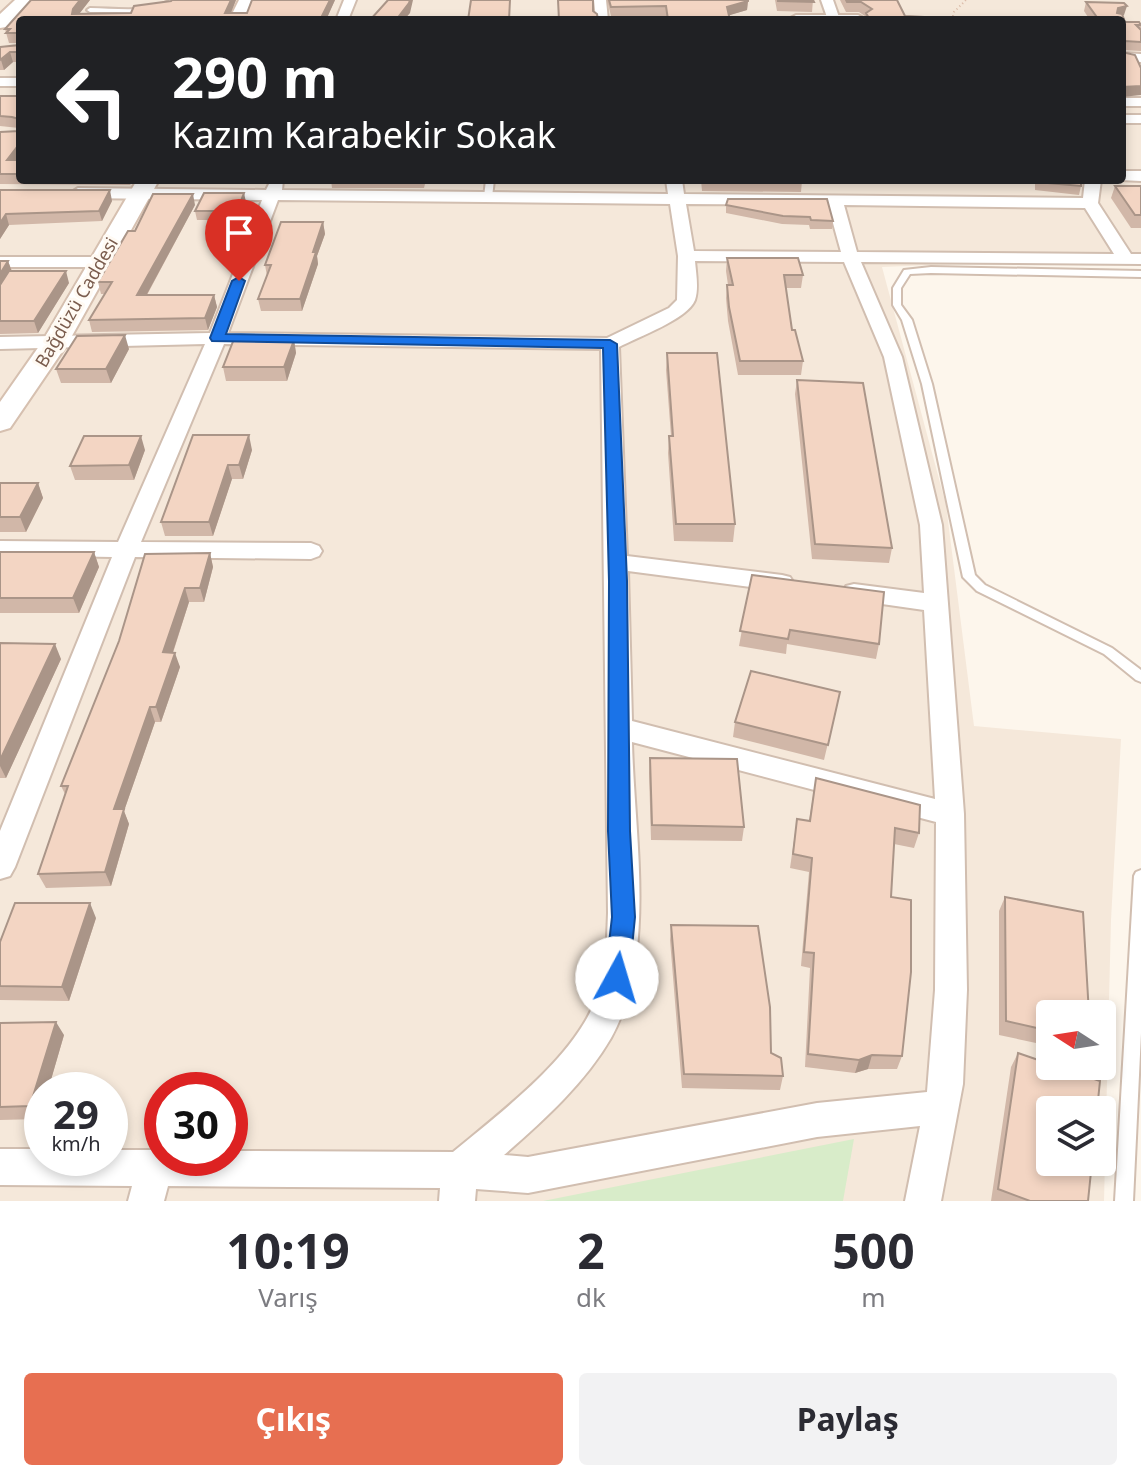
<!DOCTYPE html>
<html lang="tr">
<meta charset="utf-8">
<style>
body{margin:0;font-family:"Noto Sans",sans-serif;background:#f2f2f3;color:#2b2b33;height:100vh;display:flex;flex-direction:column;font-size:30px;white-space:nowrap}
*{box-sizing:border-box;margin:0}
p{font-size:26px;color:#7c7c81}
.icon{flex:none;width:44px;height:44px;fill:none;stroke:currentColor;stroke-width:2;stroke-linecap:round;stroke-linejoin:round}
.map{position:relative;height:1201px;overflow:hidden}
.panel{display:flex;flex-direction:column;background:#fff;flex:1}
.panel>*{flex:none}
.hud{position:absolute;left:16px;top:16px;width:1110px;height:168px;border-radius:8px;box-shadow:0 4px 12px #0003;background:#202124;color:#fff;overflow:hidden}
.needle{width:52px;rotate:282deg}
.fabs{position:absolute;left:1036px;top:1000px;display:grid;gap:16px}
.fabs a{display:grid;place-items:center;width:80px;height:80px;border-radius:8px;background:#fff;box-shadow:0 4px 12px #0003;font-size:40px}
.speed{position:absolute;left:24px;top:1072px;display:flex;gap:16px;font-size:40px;font-weight:700;text-align:center}
.speed>*{display:grid;place-content:center;width:104px;height:104px;border-radius:50%;background:#fff;box-shadow:0 4px 12px #0003;line-height:1}
.speed small{font-size:20px;font-weight:400}
.speed .limit{border:12px solid #d22;background:#fff;color:#111}
.pin{position:absolute;display:grid;place-items:center;width:68px;height:68px;color:#fff;margin:-82px -34px;border-radius:50% 50% 50% 0;rotate:-45deg;box-shadow:0 0 8px #0007}
.pin .icon{rotate:45deg}
.me{position:absolute;width:88px;margin:-44px;rotate:6deg;stroke-linejoin:round;filter:drop-shadow(0 0 6px #0008)}
.turn{display:flex;align-items:center;gap:28px;height:168px;padding:0 24px;font-size:36px}
.turn .icon{width:104px;height:104px;stroke-width:2.5}
.turn b{display:block;font-size:56px;line-height:68px}
.eta{display:flex;justify-content:space-evenly;align-items:center;height:136px;text-align:center}
.eta b{font-size:48px;font-weight:700;line-height:56px}
.cta{display:flex;gap:16px;margin-top:auto;padding:16px 24px}
.cta a{flex:1;height:92px;border-radius:8px;background:#e76f51;color:#fff;font-size:32px;font-weight:700;line-height:92px;text-align:center}
.cta a+a{background:#f2f2f3;color:#2b2b33}
.map>svg:first-child{display:block}
.residential{fill:#f5e8da;fill-rule:evenodd}
.green{fill:#d8ecc9}
.lines{fill:none;stroke-linecap:round;stroke-linejoin:round}
.lane-casing{stroke:#d1beb0;stroke-width:4}
.street-casing{stroke:#d1beb0;stroke-width:4}
.secondary-casing{stroke:#d6c0b0;stroke-width:4}
.path{stroke:#d9b8a5;stroke-width:2;stroke-dasharray:1 3;stroke-linecap:butt}
.lane{fill:#fff;fill-rule:evenodd}
.street{fill:#fff;fill-rule:evenodd}
.secondary{fill:#fff;fill-rule:evenodd}
.wall{fill:#d1b7a8}
.shaded-wall{fill:#aa9588}
.building{fill:#f3d5c3;stroke:#aa9588;stroke-width:2}
.route{fill:#1a73e8;stroke:#114b97;stroke-width:2}
.labels{text-anchor:middle;dominant-baseline:central;stroke-width:6;stroke-linejoin:round;paint-order:stroke}
.far-street-label{font-size:18px;fill:#7a5c4d;stroke:#fffaf3}
</style>
<div class="map">
<svg width="1141" height="1201" viewBox="0 0 1141 1201">
<rect width="100%" height="100%" fill="#fdf6ec"/>
<path class="residential" d="M 0,0 L 1141,0 L 1141,264 L 1005,262 L 882,267 L 946,505 L 974,726 L 1121,739 L 1111,920 L 1104,1201 L 0,1201 ZM 20,20 L 1122,20 L 1122,180 L 20,180 ZM 1050,1014 L 1102,1014 L 1102,1066 L 1050,1066 ZM 42,1090 L 110,1090 L 110,1158 L 42,1158 ZM 162,1090 L 230,1090 L 230,1158 L 162,1158 ZM 1050,1110 L 1102,1110 L 1102,1162 L 1050,1162 Z"/>
<path class="green" d="M 854,1139 L 843,1201 L 543,1201 Z"/>
<g class="lines">
<g class="lane-casing">
<path id="lane" d="M 170,0 L 177,0 C 155,18 117,11 90,12 L 87,10 L 90,8 C 115,8 148,14 170,0 Z
M 486,180 L 494,180 L 492,197 L 488,199 L 484,197 Z
M 931,267 L 1141,271 L 1141,277 L 931,273 L 910,274 L 901,288 L 901,305 L 912,320 L 932,384 L 975,575 L 985,585 L 1112,648 L 1141,670 L 1141,682 L 1136,680 L 1104,654 L 977,591 L 963,577 L 922,384 L 902,320 L 893,305 L 893,288 L 904,270 Z
M 1141,870 L 1141,1033 L 1133,1201 L 1115,1201 L 1134,876 L 1136,872 Z"/>
</g>
<g class="street-casing">
<path id="street" d="M 344,0 L 356,0 L 348,20 L 336,20 Z
M 594,0 L 606,0 L 608,20 L 596,20 Z
M 821,0 L 833,0 L 840,20 L 828,20 Z
M 1122,53 L 1141,54 L 1141,62 L 1122,61 Z
M 0,78 L 20,78 L 20,86 L 0,86 Z
M 1122,98 L 1141,98 L 1141,106 L 1122,106 Z
M 1122,115 L 1141,115 L 1141,123 L 1122,123 Z
M 1122,171 L 1141,171 L 1141,181 L 1120,180 Z
M 271,180 L 283,180 L 282,190 L 668,194 L 666,180 L 682,180 L 684,194 L 1083,198 L 1085,180 L 1101,180 L 1098,203 L 1131,254 L 1141,254 L 1141,264 L 861,262 L 902,357 L 942,525 L 964,814 L 967,990 L 963,1084 L 941,1201 L 905,1201 L 920,1126 L 817,1137 L 528,1193 L 476,1189 L 475,1201 L 439,1201 L 440,1188 L 168,1186 L 164,1201 L 128,1201 L 132,1186 L 0,1185 L 0,1149 L 42,1149 L 42,1158 L 110,1158 L 110,1150 L 162,1150 L 162,1158 L 230,1158 L 230,1151 L 453,1152 C 500,1113 574,1058 596,999 C 606,971 607,942 608,913 L 601,349 L 224,344 L 141,542 L 311,543 L 319,546 L 322,551 L 319,556 L 311,559 L 135,557 L 15,867 L 10,876 L 0,879 L 0,831 L 112,557 L 0,555 L 0,541 L 118,542 L 205,344 L 0,349 L 0,337 L 210,333 L 262,200 L 78,198 L 70,193 L 78,188 L 266,190 ZM 278,200 L 670,204 L 678,256 L 677,300 L 669,308 L 607,338 L 228,333 ZM 686,204 L 828,205 L 841,252 L 694,251 ZM 844,205 L 1085,208 L 1114,254 L 857,252 ZM 695,261 L 844,262 L 884,357 L 920,525 L 924,593 L 854,584 L 846,586 L 842,592 L 846,598 L 854,600 L 924,610 L 935,799 L 632,721 L 628,571 L 782,591 L 790,589 L 794,583 L 790,577 L 782,575 L 627,556 L 619,347 C 638,337 688,319 695,300 C 699,288 696,273 695,261 ZM 632,742 L 936,822 L 935,990 L 927,1092 L 817,1103 L 528,1157 L 504,1155 C 543,1121 585,1083 611,1038 C 657,954 634,835 632,742 Z
M 0,257 L 100,257 L 109,262 L 100,267 L 0,267 Z"/>
</g>
<g class="secondary-casing">
<path id="secondary" d="M 15,0 L 32,0 L 6,27 L 0,28 L 0,14 Z
M 239,0 L 255,0 L 247,20 L 229,20 Z
M 796,15 L 858,15 L 867,20 L 787,20 Z
M 137,180 L 159,180 L 68,343 L 10,428 L 0,431 L 0,402 L 42,342 Z"/>
</g>
<path class="path" d="M 952,20 L 954,12 L 966,0"/>
<use href="#lane" class="lane"/>
<use href="#street" class="street"/>
<use href="#secondary" class="secondary"/>
</g>
<path class="wall" d="M 31,0 L 90,0 L 79,14 L 131,13 L 171,1 L 172,0 L 236,0 L 231,13 L 247,13 L 252,0 L 335,0 L 326,20 L 20,20 L 20,62 L 13,62 L 4,70 L 0,70 L 0,47 L 19,45 L 19,43 L 9,43 L 5,29 Z
M 607,0 L 748,0 L 747,10 L 729,15 L 730,20 L 666,20 L 666,16 L 611,16 Z
M 775,0 L 813,0 L 812,12 L 777,11 Z
M 840,0 L 897,0 L 905,16 L 962,20 L 865,20 L 865,16 L 859,12 L 846,12 Z
M 1086,2 L 1124,15 L 1122,16 L 1125,22 L 1141,24 L 1141,51 L 1122,50 L 1122,20 L 1090,20 L 1084,11 Z
M 0,96 L 20,96 L 20,157 L 18,160 L 20,160 L 20,180 L 134,180 L 130,185 L 0,184 L 0,132 L 19,131 L 19,128 L 0,126 Z
M 331,180 L 426,180 L 424,188 L 332,188 Z
M 701,180 L 802,180 L 802,181 L 801,192 L 702,191 Z
M 1035,180 L 1081,180 L 1081,186 L 1079,195 L 1035,190 Z
M 1115,186 L 1141,186 L 1141,228 L 1131,228 L 1111,198 Z
M 0,190 L 112,201 L 102,221 L 9,225 L 0,239 Z
M 246,202 L 238,220 L 197,220 L 195,211 Z
M 195,205 L 147,295 L 214,295 L 217,307 L 208,330 L 92,332 L 89,320 L 105,294 L 101,294 L 98,282 L 135,231 Z
M 726,205 L 833,221 L 832,229 L 810,229 L 809,225 L 782,224 L 726,213 Z
M 323,222 L 325,234 L 317,256 L 318,264 L 302,311 L 261,311 L 258,299 L 267,276 L 265,265 Z
M 727,258 L 803,275 L 801,288 L 786,288 L 792,330 L 803,361 L 801,375 L 738,375 L 728,321 L 726,298 L 727,285 L 728,285 L 726,271 Z
M 0,261 L 8,261 L 12,271 L 69,283 L 38,333 L 0,334 Z
M 294,340 L 296,353 L 287,381 L 226,381 L 223,367 Z
M 129,349 L 111,383 L 61,383 L 56,369 Z
M 667,353 L 735,524 L 733,542 L 674,541 L 668,453 L 669,436 L 671,436 L 666,370 Z
M 797,380 L 892,548 L 889,563 L 812,559 L 795,394 Z
M 193,435 L 252,450 L 243,479 L 232,479 L 213,536 L 165,536 L 161,522 Z
M 145,450 L 134,480 L 75,480 L 70,466 Z
M 0,483 L 38,483 L 43,498 L 26,532 L 0,532 Z
M 0,552 L 94,552 L 99,567 L 79,613 L 0,613 Z
M 210,553 L 213,567 L 204,602 L 189,602 L 173,653 L 180,667 L 161,722 L 155,722 L 124,811 L 129,824 L 111,886 L 46,888 L 38,874 L 65,794 L 61,786 L 119,641 Z
M 752,575 L 879,644 L 876,659 L 787,644 L 786,654 L 739,646 Z
M 0,643 L 61,659 L 6,778 L 0,778 Z
M 840,692 L 824,760 L 733,737 L 735,722 Z
M 650,758 L 744,827 L 742,841 L 651,840 L 649,773 Z
M 816,778 L 919,833 L 914,848 L 894,844 L 891,897 L 902,1056 L 897,1069 L 868,1069 L 855,1073 L 805,1067 L 810,968 L 801,966 L 809,872 L 790,868 L 797,819 L 809,821 Z
M 1005,897 L 1050,1014 L 1050,1046 L 999,1035 L 999,911 Z
M 96,918 L 69,1001 L 0,1000 L 0,942 Z
M 671,925 L 771,1053 L 783,1076 L 780,1090 L 682,1088 L 670,940 Z
M 0,1023 L 64,1035 L 48,1090 L 42,1090 L 42,1109 L 39,1119 L 0,1120 Z
M 1018,1053 L 1088,1201 L 991,1201 L 1011,1067 Z"/>
<path class="shaded-wall" d="M 80,0 L 90,0 L 76,18 L 72,14 L 73,9 Z
M 231,0 L 236,0 L 228,20 L 225,13 Z
M 330,0 L 335,0 L 326,20 L 320,20 Z
M 410,0 L 413,0 L 410,13 L 404,20 L 396,20 Z
M 748,1 L 747,10 L 727,16 L 727,7 Z
M 1127,6 L 1124,15 L 1115,17 L 1118,8 Z
M 10,52 L 13,62 L 4,70 L 1,60 Z
M 1141,86 L 1141,95 L 1122,97 L 1122,87 Z
M 20,143 L 20,157 L 11,171 L 7,160 Z
M 110,190 L 112,201 L 102,221 L 99,211 Z
M 244,193 L 246,202 L 238,220 L 237,211 Z
M 193,194 L 195,205 L 140,307 L 137,295 Z
M 6,214 L 9,225 L 0,239 L 0,223 Z
M 323,222 L 325,234 L 317,256 L 318,264 L 302,311 L 300,299 L 313,252 Z
M 8,261 L 12,272 L 0,290 L 0,274 Z
M 66,271 L 69,283 L 38,333 L 34,321 Z
M 214,295 L 217,307 L 208,330 L 205,318 Z
M 125,335 L 129,349 L 111,383 L 106,369 Z
M 294,340 L 296,353 L 287,381 L 284,367 Z
M 249,435 L 252,450 L 243,479 L 239,465 Z
M 141,436 L 145,450 L 134,480 L 129,465 Z
M 228,465 L 232,479 L 213,536 L 209,522 Z
M 38,483 L 43,498 L 26,532 L 20,517 Z
M 94,552 L 99,567 L 79,613 L 73,598 Z
M 210,553 L 213,567 L 204,602 L 200,588 Z
M 185,588 L 189,602 L 168,667 L 163,652 Z
M 55,644 L 61,659 L 6,778 L 0,766 L 0,760 Z
M 175,653 L 180,667 L 161,722 L 156,707 Z
M 150,707 L 155,722 L 124,811 L 129,824 L 111,886 L 105,872 L 114,809 Z
M 90,903 L 96,918 L 69,1001 L 62,987 Z
M 56,1022 L 64,1035 L 48,1090 L 42,1090 L 42,1109 L 39,1119 L 30,1106 Z
M 872,1055 L 868,1069 L 855,1073 L 859,1060 Z"/>
<path class="building" d="M 31,0 L 80,0 L 73,9 L 72,14 L 131,13 L 134,6 L 171,1 L 172,0 L 231,0 L 225,13 L 247,13 L 252,0 L 330,0 L 320,20 L 20,20 L 20,52 L 10,52 L 0,60 L 0,47 L 19,45 L 19,33 L 6,33 L 10,29 L 5,29 Z
M 388,0 L 410,0 L 409,3 L 396,20 L 370,20 Z
M 471,0 L 510,0 L 509,20 L 468,20 Z
M 558,0 L 593,0 L 593,11 L 597,14 L 598,20 L 559,20 Z
M 609,0 L 748,0 L 748,1 L 727,7 L 730,20 L 668,20 L 666,6 L 611,7 Z
M 778,0 L 813,0 L 814,2 L 778,1 Z
M 846,0 L 897,0 L 905,16 L 962,19 L 962,20 L 870,20 L 866,13 L 872,9 L 861,2 L 847,2 Z
M 1086,2 L 1124,3 L 1127,6 L 1118,8 L 1117,13 L 1122,14 L 1125,22 L 1139,22 L 1141,25 L 1136,25 L 1141,30 L 1141,42 L 1125,41 L 1122,51 L 1122,20 L 1099,20 Z
M 990,18 L 1024,18 L 1026,20 L 991,20 Z
M 1122,52 L 1135,55 L 1141,68 L 1141,86 L 1122,87 Z
M 0,96 L 20,96 L 20,143 L 7,160 L 20,160 L 20,174 L 0,174 L 0,132 L 19,131 L 19,119 L 12,117 L 0,116 Z
M 703,180 L 802,180 L 802,181 Z
M 1037,180 L 1081,180 L 1081,186 L 1037,182 Z
M 1115,186 L 1141,186 L 1141,215 L 1135,215 Z
M 0,190 L 110,190 L 99,211 L 6,214 L 0,223 Z
M 204,193 L 244,193 L 237,211 L 195,211 Z
M 153,194 L 193,194 L 137,295 L 214,295 L 205,318 L 89,320 L 112,282 L 98,282 L 128,231 L 135,231 Z
M 728,199 L 827,199 L 833,221 L 811,220 L 810,217 L 783,216 L 726,205 Z
M 281,222 L 323,222 L 313,252 L 316,252 L 300,299 L 258,299 L 271,265 L 265,265 Z
M 727,258 L 798,258 L 803,275 L 784,275 L 792,330 L 795,330 L 803,361 L 740,361 L 729,307 L 727,285 L 733,285 Z
M 0,261 L 8,261 L 0,274 Z
M 9,271 L 66,271 L 34,321 L 0,321 L 0,285 Z
M 125,335 L 106,369 L 56,369 L 77,336 Z
M 234,339 L 294,340 L 284,367 L 223,367 Z
M 667,353 L 717,353 L 735,524 L 676,524 L 669,436 L 673,436 Z
M 797,380 L 863,383 L 892,548 L 815,544 Z
M 193,435 L 249,435 L 239,465 L 228,465 L 209,522 L 161,522 Z
M 84,436 L 141,436 L 129,465 L 70,466 Z
M 0,483 L 38,483 L 20,517 L 0,517 Z
M 0,552 L 94,552 L 73,598 L 0,598 Z
M 210,553 L 200,588 L 185,588 L 163,652 L 175,653 L 156,707 L 150,707 L 114,809 L 124,809 L 105,872 L 38,874 L 68,786 L 61,786 L 119,641 L 145,554 Z
M 752,575 L 884,592 L 879,644 L 790,630 L 788,639 L 740,631 Z
M 0,643 L 55,644 L 0,760 Z
M 751,671 L 840,692 L 828,745 L 735,722 Z
M 650,758 L 737,759 L 744,827 L 652,825 Z
M 816,778 L 920,805 L 919,833 L 895,828 L 891,897 L 911,900 L 911,972 L 902,1056 L 872,1055 L 859,1060 L 808,1054 L 814,953 L 804,952 L 812,858 L 793,854 L 797,819 L 810,821 Z
M 1005,897 L 1083,912 L 1089,1014 L 1050,1014 L 1050,1031 L 1006,1021 Z
M 15,903 L 90,903 L 62,987 L 0,986 L 0,942 Z
M 671,925 L 758,926 L 770,1007 L 771,1053 L 781,1058 L 783,1076 L 684,1074 Z
M 56,1022 L 30,1106 L 0,1107 L 0,1023 Z
M 1018,1053 L 1050,1064 L 1050,1066 L 1056,1066 L 1100,1081 L 1097,1110 L 1050,1110 L 1050,1162 L 1092,1162 L 1088,1201 L 1030,1201 L 998,1189 Z"/>
<path class="route" d="M 239,277 L 245,281 L 226,334 L 610,340 L 617,344 L 627,581 L 630,831 L 635,917 L 629,978 L 626,986 L 617,989 L 608,986 L 605,978 L 612,917 L 608,831 L 609,581 L 603,348 L 212,341 L 210,338 L 232,281 Z"/>
<g class="labels">
<g class="far-street-label">
<text transform="translate(76 302) rotate(-60)">Bağdüzü Caddesi</text>
</g>
</g>
</svg>
<div class="fabs">
<a><svg class="needle" viewBox="-14 -14 28 28"><path d="M0-13l5 13h-10z" fill="#e53935"/><path d="M0 13l5-13h-10z" fill="#7c7c81"/></svg></a>
<a><svg class="icon" aria-label="layers" viewBox="0 0 24 24"><path d="M12 4l9 5-9 5-9-5zM3 14l9 5 9-5"/></svg></a>
</div>
<div class="speed"><div>29<small>km/h</small></div><div class="limit">30</div></div>
<div class="pin" style="left:239px;top:281px;background:#d93025"><svg class="icon" aria-label="arrive" viewBox="0 0 24 24"><path d="M6 21V4h12l-3 4 3 4H6"/></svg></div>
<svg class="me" style="left:617px;top:978px" viewBox="-20 -20 40 40"><circle r="19" fill="#fff"/><path d="M0-13L10 11 0 6-10 11z" fill="#1a73e8"/></svg>
<div class="hud">
<div class="turn"><svg class="icon" aria-label="left" viewBox="0 0 24 24"><path d="M17 20v-9H6M10 6l-5 5 5 5"/></svg><div><b>290 m</b>Kazım Karabekir Sokak</div></div>
</div>
</div>
<section class="panel">
<div class="eta">
<div><b>10:19</b><p>Varış</p></div>
<div><b>2</b><p>dk</p></div>
<div><b>500</b><p>m</p></div>
</div>
<div class="cta"><a>Çıkış</a><a>Paylaş</a></div>
</section>
